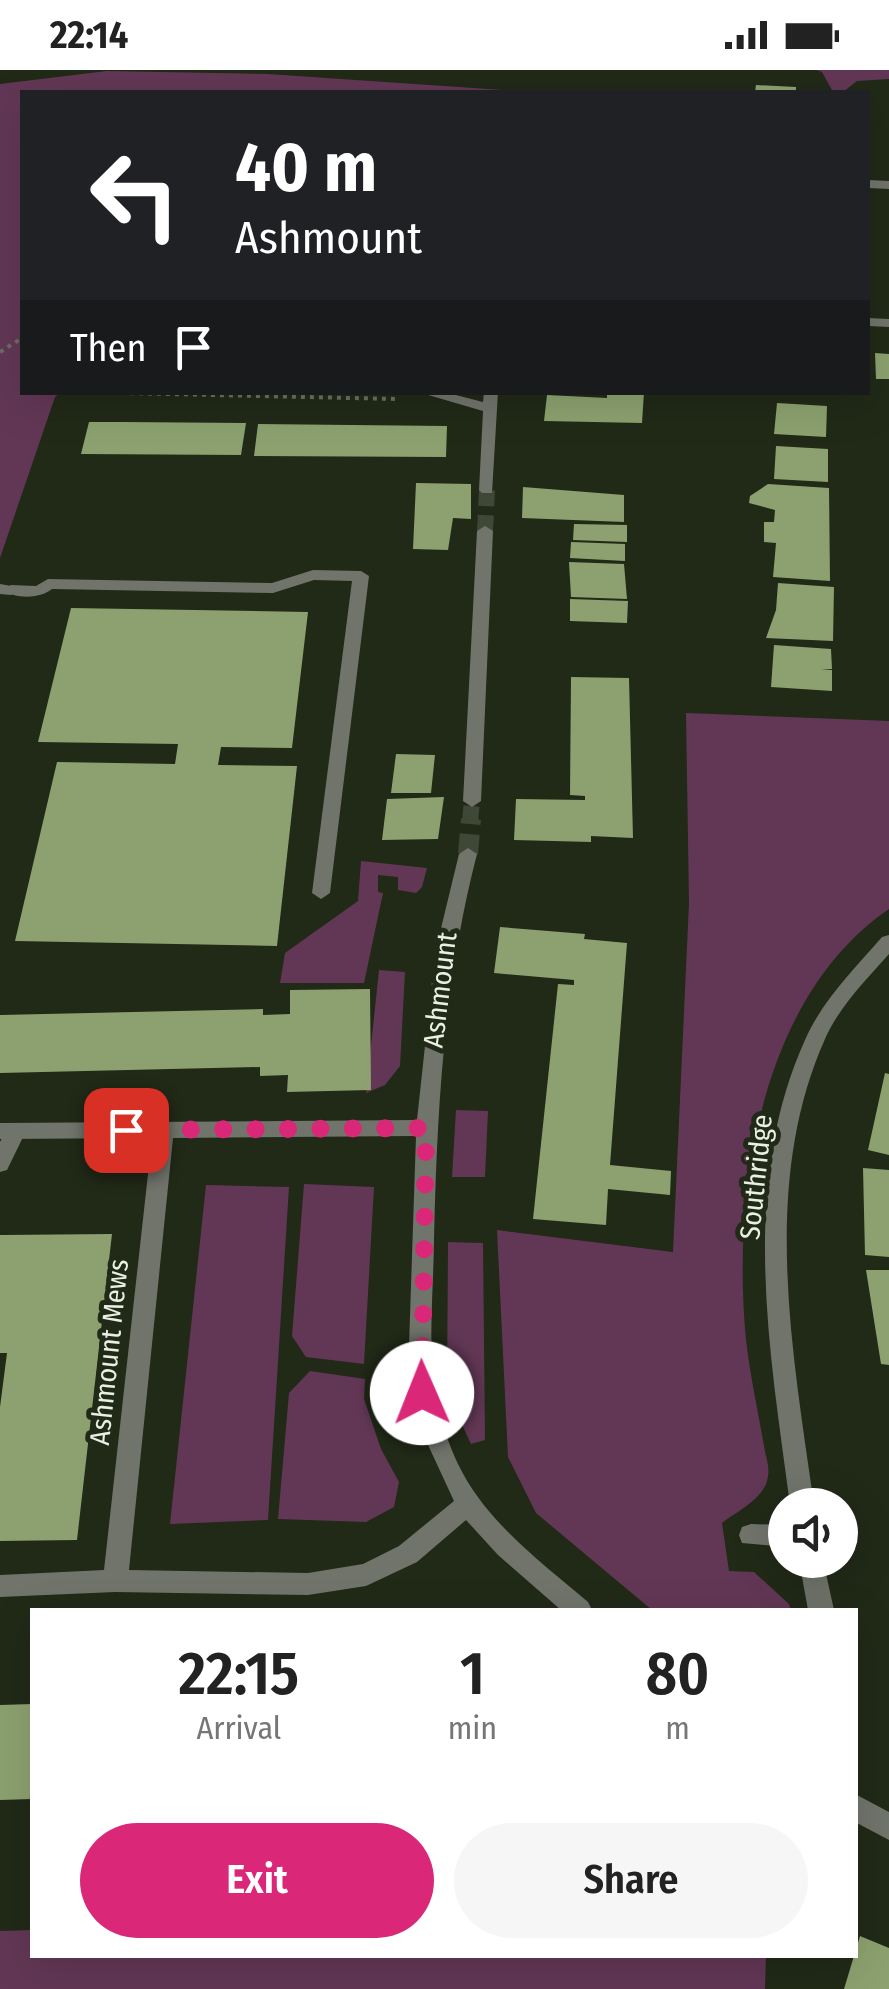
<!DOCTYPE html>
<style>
body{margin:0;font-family:"Fira Sans Condensed",sans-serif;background:#f6f6f6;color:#222;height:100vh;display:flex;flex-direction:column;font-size:38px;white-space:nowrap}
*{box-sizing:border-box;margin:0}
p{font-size:32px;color:#767676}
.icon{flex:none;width:55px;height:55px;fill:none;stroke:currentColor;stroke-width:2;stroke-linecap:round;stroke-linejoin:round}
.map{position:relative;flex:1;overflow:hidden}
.drawer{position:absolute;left:30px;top:1538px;width:828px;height:350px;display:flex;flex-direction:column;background:#fff;border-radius:0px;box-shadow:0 10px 40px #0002}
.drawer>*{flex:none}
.guide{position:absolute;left:20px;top:20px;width:850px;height:305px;border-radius:0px;box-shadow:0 10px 40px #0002;background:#202124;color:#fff;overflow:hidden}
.fabs{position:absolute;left:768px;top:1418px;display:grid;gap:20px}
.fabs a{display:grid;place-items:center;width:90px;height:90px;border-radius:50%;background:#fff;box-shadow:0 10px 40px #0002;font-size:50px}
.pin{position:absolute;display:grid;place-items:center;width:85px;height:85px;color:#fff;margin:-42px;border-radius:20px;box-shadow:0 5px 15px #0006}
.me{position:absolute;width:110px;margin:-55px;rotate:359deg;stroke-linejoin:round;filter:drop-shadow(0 0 8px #0008)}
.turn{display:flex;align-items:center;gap:35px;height:210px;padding:0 50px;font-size:45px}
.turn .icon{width:130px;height:130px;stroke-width:2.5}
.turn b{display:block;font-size:70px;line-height:85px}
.then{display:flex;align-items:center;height:95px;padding:0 50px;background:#0003;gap:20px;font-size:38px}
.eta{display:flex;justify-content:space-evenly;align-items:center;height:170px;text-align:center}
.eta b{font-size:60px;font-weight:600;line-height:70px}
.action{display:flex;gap:20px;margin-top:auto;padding:20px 50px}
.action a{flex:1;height:115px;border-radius:60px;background:#db2777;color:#fff;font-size:40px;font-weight:600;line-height:115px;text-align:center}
.action a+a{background:#f6f6f6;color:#222}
.status{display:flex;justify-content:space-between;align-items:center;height:70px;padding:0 50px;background:#fff;direction:ltr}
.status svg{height:28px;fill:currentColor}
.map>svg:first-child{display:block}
.green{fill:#623755}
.building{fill:#8ca16f}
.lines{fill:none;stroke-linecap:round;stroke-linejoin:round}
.minor-tunnel-far1{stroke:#3f4736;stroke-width:16;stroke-dasharray:16 9;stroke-linecap:butt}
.minor-tunnel{stroke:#3f4736;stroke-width:20;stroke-dasharray:20 10;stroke-linecap:butt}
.path{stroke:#686f60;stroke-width:4;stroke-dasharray:4 5;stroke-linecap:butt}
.service{fill:#70746b;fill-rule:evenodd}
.minor{fill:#70746b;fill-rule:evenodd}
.route{stroke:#db2777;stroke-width:18;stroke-dasharray:0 32.4}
.labels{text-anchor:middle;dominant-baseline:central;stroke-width:10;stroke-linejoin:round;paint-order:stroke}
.street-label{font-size:28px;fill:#eaefe4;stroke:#212917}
</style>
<div class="status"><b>22:14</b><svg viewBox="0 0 49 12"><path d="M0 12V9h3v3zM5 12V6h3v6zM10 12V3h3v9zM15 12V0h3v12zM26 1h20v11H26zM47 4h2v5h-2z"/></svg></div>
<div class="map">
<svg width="889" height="1919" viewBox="0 0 889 1919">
<rect width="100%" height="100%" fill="#212917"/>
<path class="green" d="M 816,0 L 889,0 L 889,9 L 857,11 L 843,22 L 833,22 L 822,2 Z
M 107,1 L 268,4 L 531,22 L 22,22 L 22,322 L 60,323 L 55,327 L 0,488 L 0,14 Z
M 686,643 L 889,651 L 889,839 C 759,928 732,1124 746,1270 C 750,1305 758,1341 764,1376 C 765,1384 770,1397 768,1406 C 766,1428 737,1441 722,1453 L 729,1501 L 754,1502 L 789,1534 L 791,1540 L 652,1540 L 536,1443 L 508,1387 L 497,1160 L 673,1182 L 689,833 Z
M 361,791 L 427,798 L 422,817 L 416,823 L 398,820 L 398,807 L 378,805 L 378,822 L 383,823 L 364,913 L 280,913 L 285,883 L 358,831 Z
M 379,900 L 405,902 L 400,996 L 385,1015 L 366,1023 Z
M 456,1040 L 488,1041 L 485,1107 L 452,1107 Z
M 304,1114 L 374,1117 L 364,1294 L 306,1287 L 292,1266 Z
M 206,1115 L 289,1117 L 268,1450 L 170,1454 Z
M 448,1172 L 483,1173 L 485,1370 L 471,1374 L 447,1322 Z
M 310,1301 L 365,1309 L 364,1329 L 381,1379 L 399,1412 L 394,1437 L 366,1452 L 278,1449 L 289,1323 Z
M 32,1860 L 32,1885 L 766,1885 L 765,1919 L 0,1919 L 0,1861 Z"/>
<path class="building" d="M 756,15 L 796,17 L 796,22 L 755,22 Z
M 875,283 L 889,284 L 889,309 L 876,309 Z
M 607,322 L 644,322 L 642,353 L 544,351 L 547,325 L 607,328 Z
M 777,333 L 827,336 L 826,367 L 774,364 Z
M 89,352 L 122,352 L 246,353 L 241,385 L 81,384 Z
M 258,354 L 447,356 L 446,387 L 254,386 Z
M 776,376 L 828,379 L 828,412 L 774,409 Z
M 416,413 L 471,414 L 471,449 L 453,448 L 448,480 L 413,479 Z
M 768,414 L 829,418 L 830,511 L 773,507 L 776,473 L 764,472 L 764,452 L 774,452 L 775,440 L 749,433 L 750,426 Z
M 523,417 L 624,425 L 624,452 L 522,448 Z
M 574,454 L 627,455 L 627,472 L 573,470 Z
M 571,472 L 625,474 L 625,491 L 570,488 Z
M 569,492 L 624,494 L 627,529 L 571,527 Z
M 778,513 L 834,517 L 833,571 L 766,568 L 776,540 Z
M 570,529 L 628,531 L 627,553 L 570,551 Z
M 71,538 L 308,542 L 292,678 L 221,677 L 218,695 L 297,696 L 277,876 L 15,871 L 57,692 L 175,694 L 178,674 L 38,672 Z
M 774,575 L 831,579 L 832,599 L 821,599 L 832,600 L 832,621 L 771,617 Z
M 571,607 L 629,608 L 633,768 L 591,766 L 591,772 L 514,770 L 516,729 L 585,730 L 585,726 L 570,725 Z
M 396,684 L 435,685 L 431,723 L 391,723 Z
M 444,727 L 438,769 L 382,770 L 387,729 Z
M 500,857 L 585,864 L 584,869 L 627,873 L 610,1095 L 671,1101 L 670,1125 L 608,1119 L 606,1155 L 533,1149 L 558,914 L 574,915 L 574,910 L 494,903 Z
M 370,919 L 371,1020 L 287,1022 L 288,1005 L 260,1006 L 260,997 L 0,1003 L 0,945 L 263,939 L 263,945 L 290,944 L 290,920 Z
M 885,1003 L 889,1004 L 889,1085 L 868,1080 Z
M 863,1098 L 889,1100 L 889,1187 L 865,1185 Z
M 112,1164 L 77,1470 L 0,1471 L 0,1337 L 7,1283 L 0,1283 L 0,1165 Z
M 866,1200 L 889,1200 L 889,1295 L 881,1294 Z
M 32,1634 L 32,1729 L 0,1730 L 0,1635 Z
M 860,1866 L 889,1878 L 889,1919 L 844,1919 Z"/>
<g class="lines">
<path class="minor-tunnel-far1" d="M 485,461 L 487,420
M 470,752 L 472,731"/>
<path class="minor-tunnel" d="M 468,784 L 471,749"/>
<path class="path" d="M 0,282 L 22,268
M 76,322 L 397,329"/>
<path class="service" d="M 313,500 L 361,501 L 369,506 L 330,823 L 321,829 L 312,823 L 352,511 L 314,510 L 273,523 L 52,519 C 40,529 15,529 3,520 L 11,515 L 36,516 L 48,509 L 272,513 Z
M 16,1053 L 23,1055 L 26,1061 L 7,1100 L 0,1102 L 0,1072 L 9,1055 Z"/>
<path class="minor" d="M 868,110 L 889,111 L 889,119 L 868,118 Z
M 868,248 L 889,249 L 889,257 L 868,256 Z
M 418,322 L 444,322 L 483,332 L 484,322 L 498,322 L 492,423 L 482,423 L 479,420 L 483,341 Z
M 485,456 L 493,461 L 481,731 L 472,737 L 463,731 L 477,461 Z
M 0,514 L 17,517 L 19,520 L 11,525 L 0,524 Z
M 468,778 L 477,784 C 444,911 437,1039 434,1170 C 433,1253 421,1315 458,1394 C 486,1452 540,1491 588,1532 L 592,1540 L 561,1540 L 498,1485 L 466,1450 L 417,1492 L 366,1516 L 308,1525 L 115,1522 L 0,1527 L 0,1505 L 104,1500 L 152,1068 L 0,1069 L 0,1053 L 417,1050 L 435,883 L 459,784 ZM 416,1066 L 408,1306 L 422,1362 L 454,1431 L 399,1476 L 363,1494 L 308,1503 L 129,1500 L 173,1068 Z
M 889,865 L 889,884 C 866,910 839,937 825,969 C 760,1114 793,1284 814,1435 L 790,1435 C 770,1283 739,1115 805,970 C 822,931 854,899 882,867 Z
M 751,1454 L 785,1455 L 785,1477 L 742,1473 L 739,1465 L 742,1457 Z
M 799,1490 L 823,1490 L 834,1540 L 808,1540 Z
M 855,1724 L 889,1742 L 889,1770 L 855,1752 Z"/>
</g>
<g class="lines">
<path class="route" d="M 126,1060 L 426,1058 L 422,1323"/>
</g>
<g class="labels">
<g class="street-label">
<text transform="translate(440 920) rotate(-83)">Ashmount</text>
<text transform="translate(756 1107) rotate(-84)">Southridge</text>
<text transform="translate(109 1282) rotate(-84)">Ashmount Mews</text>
</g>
</g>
</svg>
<div class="fabs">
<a><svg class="icon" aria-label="sound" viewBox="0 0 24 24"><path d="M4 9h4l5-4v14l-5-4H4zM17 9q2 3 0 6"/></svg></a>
</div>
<div class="pin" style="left:126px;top:1060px;background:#d93025"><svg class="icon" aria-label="arrive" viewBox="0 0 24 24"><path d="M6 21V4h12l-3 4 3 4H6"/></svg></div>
<svg class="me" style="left:422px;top:1323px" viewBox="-20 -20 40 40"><circle r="19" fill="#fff"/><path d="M0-13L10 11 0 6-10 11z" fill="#db2777"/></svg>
<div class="guide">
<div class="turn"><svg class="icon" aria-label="left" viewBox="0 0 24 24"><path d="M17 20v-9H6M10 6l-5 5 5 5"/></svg><div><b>40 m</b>Ashmount</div></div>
<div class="then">Then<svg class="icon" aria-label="arrive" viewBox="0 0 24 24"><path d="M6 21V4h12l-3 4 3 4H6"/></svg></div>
</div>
<section class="drawer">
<div class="eta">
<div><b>22:15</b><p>Arrival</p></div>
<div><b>1</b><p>min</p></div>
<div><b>80</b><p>m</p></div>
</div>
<div class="action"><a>Exit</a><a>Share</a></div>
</section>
</div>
